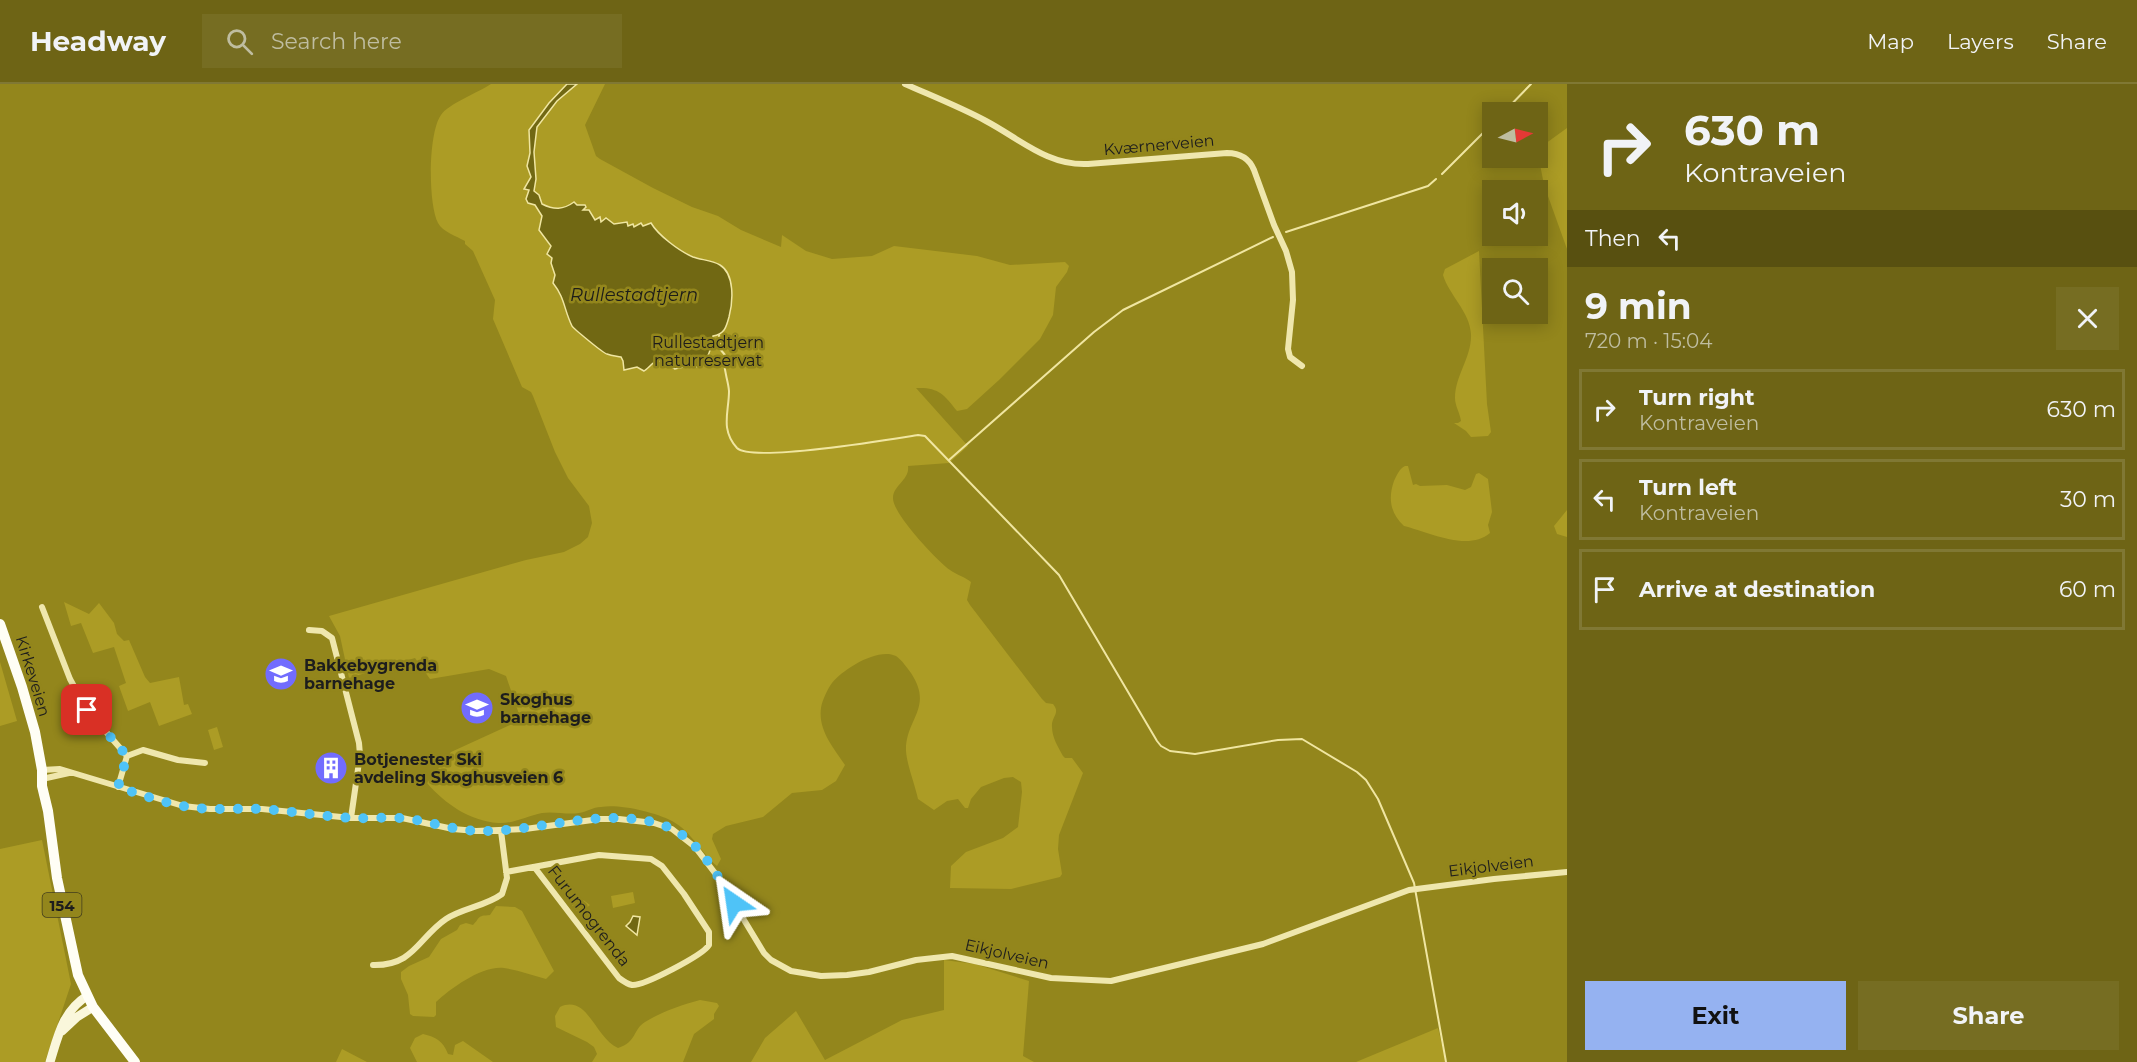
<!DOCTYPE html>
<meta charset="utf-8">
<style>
body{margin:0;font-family:Montserrat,sans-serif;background:#766d22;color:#f1f3f6;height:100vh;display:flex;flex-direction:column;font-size:22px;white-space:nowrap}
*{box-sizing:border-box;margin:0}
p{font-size:20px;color:#bfbda0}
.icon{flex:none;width:33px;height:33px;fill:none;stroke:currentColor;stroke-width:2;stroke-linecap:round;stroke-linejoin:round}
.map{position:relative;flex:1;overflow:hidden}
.side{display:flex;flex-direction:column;background:#6e6415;width:570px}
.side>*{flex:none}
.top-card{background:#6e6415;color:#f1f3f6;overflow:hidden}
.needle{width:39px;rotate:83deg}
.fabs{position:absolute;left:1482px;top:18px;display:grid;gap:12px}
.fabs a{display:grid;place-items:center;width:66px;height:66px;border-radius:0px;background:#6e6415;box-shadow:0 3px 15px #0003;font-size:30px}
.pin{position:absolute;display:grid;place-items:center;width:51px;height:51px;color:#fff;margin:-26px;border-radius:12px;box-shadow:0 3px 9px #0006}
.me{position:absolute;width:66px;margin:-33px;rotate:328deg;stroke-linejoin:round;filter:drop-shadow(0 0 4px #0008)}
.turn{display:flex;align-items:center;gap:21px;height:126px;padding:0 18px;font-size:27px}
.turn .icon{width:78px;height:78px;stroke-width:2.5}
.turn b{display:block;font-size:42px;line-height:51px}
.then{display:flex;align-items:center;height:57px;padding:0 18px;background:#0003;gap:12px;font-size:22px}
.round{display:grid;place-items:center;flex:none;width:63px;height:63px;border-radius:0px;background:#766d22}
.headline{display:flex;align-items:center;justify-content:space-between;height:102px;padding:0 18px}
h1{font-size:36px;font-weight:700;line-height:45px}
.button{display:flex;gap:12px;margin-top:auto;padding:12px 18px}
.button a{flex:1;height:69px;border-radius:0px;background:#95b2f1;color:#111;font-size:24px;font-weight:700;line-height:69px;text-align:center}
.button a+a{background:#766d22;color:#f1f3f6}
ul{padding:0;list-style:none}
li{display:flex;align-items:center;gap:18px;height:81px;margin:0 12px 9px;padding:0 6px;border:3px solid #807834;border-radius:0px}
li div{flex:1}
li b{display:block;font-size:22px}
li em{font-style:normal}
header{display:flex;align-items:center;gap:36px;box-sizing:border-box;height:84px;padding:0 30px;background:#6e6415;border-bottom:2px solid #807834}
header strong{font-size:28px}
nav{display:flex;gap:33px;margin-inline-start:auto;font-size:21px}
.search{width:420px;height:54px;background:#766d22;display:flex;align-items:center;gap:15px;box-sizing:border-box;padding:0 21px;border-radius:0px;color:#bfbda0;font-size:22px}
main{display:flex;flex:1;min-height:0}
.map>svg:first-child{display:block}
.green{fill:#ac9c25}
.water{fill:#716813;stroke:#f0e6a1;stroke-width:1.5}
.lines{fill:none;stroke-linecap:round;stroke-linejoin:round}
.stream{stroke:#f0e6a1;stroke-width:2}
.street{stroke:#efe7ad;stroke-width:6}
.secondary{stroke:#faf7db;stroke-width:9}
.primary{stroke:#fffef5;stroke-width:10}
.route{stroke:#4fc3f7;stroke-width:10;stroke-dasharray:0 18}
.labels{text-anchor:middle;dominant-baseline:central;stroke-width:5;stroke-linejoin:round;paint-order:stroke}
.shield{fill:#93861c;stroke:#403c1d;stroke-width:1.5}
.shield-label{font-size:15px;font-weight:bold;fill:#1d1d1d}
.street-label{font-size:16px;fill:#1d1d1d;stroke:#93861c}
.park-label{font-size:16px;fill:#1d1c1b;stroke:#93861c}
.poi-label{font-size:16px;font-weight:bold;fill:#1d1d1d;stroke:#93861c;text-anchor:start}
.water-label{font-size:18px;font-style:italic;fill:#1c1c19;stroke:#93861c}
</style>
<header>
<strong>Headway</strong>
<div class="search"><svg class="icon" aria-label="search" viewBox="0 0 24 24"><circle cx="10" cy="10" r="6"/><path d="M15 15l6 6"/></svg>Search here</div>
<nav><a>Map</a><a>Layers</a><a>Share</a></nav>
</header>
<main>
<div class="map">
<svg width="1567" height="978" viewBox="0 0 1567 978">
<rect width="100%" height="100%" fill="#93861c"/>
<path class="green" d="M 491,0 L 605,0 L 585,41 L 596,72 L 600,75 L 653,104 L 692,123 L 718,132 L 741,146 L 781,163 L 782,151 L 806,167 L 832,175 L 872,172 L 894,162 L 977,172 L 1010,181 L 1065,178 L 1069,182 L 1067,188 L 1056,203 L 1053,231 L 1040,255 L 999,296 L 967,325 L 957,327 C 944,310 938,303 916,304 L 968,362 L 949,379 L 908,382 C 910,396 893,401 893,414 C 892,429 938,478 950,486 C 957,491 965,493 971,498 L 967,516 L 970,521 L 1042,615 L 1046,619 L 1053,620 C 1061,629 1051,633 1052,643 C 1052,653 1058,663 1063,672 L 1065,674 L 1072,674 L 1083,689 L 1059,751 L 1058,765 L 1062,790 L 1060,793 L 1011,805 L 950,804 L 951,782 L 966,768 L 1003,754 L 1018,743 L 1022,708 L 1021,698 L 1013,693 L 1004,694 L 981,703 L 971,715 L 968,724 L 965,724 L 958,715 L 947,717 L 934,726 L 918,715 C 915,701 907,681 906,667 C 905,635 934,624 911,589 C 907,584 902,576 896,572 C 878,563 843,585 832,599 C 828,604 822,617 821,624 C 818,646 833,663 845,681 L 836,697 L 822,706 L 792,709 L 763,733 L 726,742 L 713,750 L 712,755 L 721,775 L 717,782 C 701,769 692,748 672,737 C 654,728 620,720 601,723 C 593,723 586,728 579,729 C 567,731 554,727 542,729 C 527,732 513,740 498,739 C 470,737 445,720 427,699 L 451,668 L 521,636 L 506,592 L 489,585 L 430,595 L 415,574 L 349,594 L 340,552 L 329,532 L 526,476 L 564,468 L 580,460 L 588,453 L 592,439 L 589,422 L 568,394 L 555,368 L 533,312 L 531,308 L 522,303 L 493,235 L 495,216 L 473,167 L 465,160 L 465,157 C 456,152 443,148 438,139 C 428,120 428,49 441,31 C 448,20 479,8 491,0 Z
M 1567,44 L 1567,165 L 1544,101 L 1538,70 L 1538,65 Z
M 1479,167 L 1487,320 L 1491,348 L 1488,352 L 1471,353 L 1466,347 L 1454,339 L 1458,339 L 1461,337 C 1460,329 1455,322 1455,314 C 1455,291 1472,273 1471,250 C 1470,228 1449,211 1443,191 L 1445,185 Z
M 1405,382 L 1408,382 L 1413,401 L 1416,400 L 1420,402 L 1447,401 L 1465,406 L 1471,403 L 1476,390 L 1479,389 L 1488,395 L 1492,428 L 1488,441 L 1490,449 C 1468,468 1428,448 1404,442 C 1390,429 1388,414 1394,397 C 1397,391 1399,385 1405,382 Z
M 1567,426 L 1567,453 L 1557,450 L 1554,442 Z
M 64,518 L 89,530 L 99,519 L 114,539 L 117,550 L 124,557 L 129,556 L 145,593 L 150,599 L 179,593 L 184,621 L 188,620 L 192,630 L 159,642 L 150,618 L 128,627 L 119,602 L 126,599 L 114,563 L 93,569 L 81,539 L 71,542 Z
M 0,578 L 17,637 L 0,642 Z
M 217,643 L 223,663 L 214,666 L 208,646 Z
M 42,756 L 71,900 L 45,978 L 0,978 L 0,765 Z
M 633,808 L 635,819 L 613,824 L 611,812 Z
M 578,812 L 590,821 L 579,830 L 567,815 Z
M 496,822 L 515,823 L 522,827 L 554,887 L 546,895 C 532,891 518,886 504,884 C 483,881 451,904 436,918 L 436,931 L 434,933 L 413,932 L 410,930 L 408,911 L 401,895 L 401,888 L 409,882 L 429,873 L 441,855 L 457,846 L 460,841 L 466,839 L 473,841 C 481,833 476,832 490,831 Z
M 944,876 L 975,880 L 1029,897 L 1023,972 L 1034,978 L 751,978 L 765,954 L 796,927 L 825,976 L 902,936 L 944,926 Z
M 700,916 L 717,919 L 719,922 L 714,930 L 714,935 L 694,950 L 683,978 L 592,978 L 597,970 L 594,963 L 587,958 L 556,943 L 555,932 L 560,923 C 588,910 595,954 618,964 C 637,958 633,945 645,938 C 661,928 681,921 700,916 Z
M 1438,944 L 1446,978 L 1356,978 Z
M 423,950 C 436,953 443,957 448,970 L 453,971 L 455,961 L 463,957 L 493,978 L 417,978 L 410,964 L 415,954 Z
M 342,965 L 367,978 L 336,978 Z"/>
<path class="water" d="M 567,0 L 577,0 L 557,17 L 537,43 L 534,68 L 536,95 L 534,107 L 539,111 L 542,120 C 554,126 563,126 574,118 L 577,121 L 585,121 L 586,123 L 583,126 L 589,126 L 595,136 L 600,133 L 601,138 L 606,134 L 614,140 L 627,138 L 628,142 L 633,140 L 634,143 L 641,139 L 643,142 L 651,139 C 658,151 679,167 693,173 C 701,176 712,176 720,181 C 735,190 733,218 729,233 C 726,243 725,250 713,252 C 711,265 709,276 697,283 L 691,281 L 675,285 C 667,281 660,272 652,280 C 649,283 647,285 644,287 L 637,283 L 624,286 L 623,277 L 621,273 C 616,272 612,272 607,270 C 604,270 573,244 572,242 C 564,226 565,214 553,199 L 555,191 L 551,179 L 552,174 L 547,170 L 551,162 L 539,146 L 542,132 L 535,121 L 528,119 L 526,115 L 529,106 L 524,105 L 531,93 L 527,82 L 530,69 L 529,46 L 549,19 Z
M 633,832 L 640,833 L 637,851 L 626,842 L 630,838 Z"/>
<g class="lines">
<path class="stream" d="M 1504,28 L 1531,0
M 1442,90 L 1492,40
M 1286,148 L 1428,102 L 1436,95
M 719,251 L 720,265 L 725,271 C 722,284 728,294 729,307 C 729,328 720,345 737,364 C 752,379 892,355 918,351 L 925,352 L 1059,491 L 1157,657 L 1161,662 L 1170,667 L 1195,670 L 1278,656 L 1302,655 L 1357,688 L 1366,696 L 1378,715 L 1414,799 L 1446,978
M 949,376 L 1094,248 L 1123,226 L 1273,153"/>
<path class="street" d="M 905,0 C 932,12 960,23 986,37 C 1020,55 1048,82 1088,80 L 1227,69 C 1240,69 1249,74 1254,86 L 1274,141 L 1286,167 L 1292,188 L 1293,216 L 1288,265 L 1290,273 L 1302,282
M 42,523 L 70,595 L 87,626 L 127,672 L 118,703
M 309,546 L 322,547 L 332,554 L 359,659 L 360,671 L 351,734
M 127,672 L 143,666 L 178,676 L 205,679
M 42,686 L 60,685 L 183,722 L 210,725 L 262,725 L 351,734 L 402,734 L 453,745 L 476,747 L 525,745 L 600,735 L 619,735 L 654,739 L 672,745 L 695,763 L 718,793 L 764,869 L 771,876 L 791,887 L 821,892 L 847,891 L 869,888 L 916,876 L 952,872 L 1051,894 L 1111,897 L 1263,860 L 1409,806 L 1494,795 L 1567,788
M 42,695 L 69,689
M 506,788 L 599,771 L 651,775 L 662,782 L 684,810 L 709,848 L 709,861 C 703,871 644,902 632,901 C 627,900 623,897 619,894 L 535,784
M 373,881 C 414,882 418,854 446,835 C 463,824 486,822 502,810 L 507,794 L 501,747"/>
<path class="secondary" d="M 62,947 L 77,933 L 93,923
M 50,978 C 58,952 63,927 87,912"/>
<path class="primary" d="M 0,540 L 22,603 L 35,648 L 42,686 L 42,702 L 48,727 L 57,794 L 78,891 L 93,923 L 135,978"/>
</g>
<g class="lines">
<path class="route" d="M 87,626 L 127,672 L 118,703 C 139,710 161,718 183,722 C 209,727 235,724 260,725 C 291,727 321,732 351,734 C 367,735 384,733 401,734 C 426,736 451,746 477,747 C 538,749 613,719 670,744 C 700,757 718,793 734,819"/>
</g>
<defs>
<g id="school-disc" transform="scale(1.725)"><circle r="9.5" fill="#726cfe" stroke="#93861c"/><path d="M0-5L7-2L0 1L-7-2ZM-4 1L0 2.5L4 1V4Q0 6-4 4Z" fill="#fff"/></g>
<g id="building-disc" transform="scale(1.725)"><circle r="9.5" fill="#726cfe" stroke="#93861c"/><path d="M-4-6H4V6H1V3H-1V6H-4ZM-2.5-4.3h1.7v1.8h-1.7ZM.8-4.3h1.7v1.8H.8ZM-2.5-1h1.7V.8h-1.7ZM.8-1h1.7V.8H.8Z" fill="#fff"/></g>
</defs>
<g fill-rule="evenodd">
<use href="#school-disc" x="281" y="590"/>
<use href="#school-disc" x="477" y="624"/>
<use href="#building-disc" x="331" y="684"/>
</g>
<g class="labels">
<rect class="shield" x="42.5" y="809" width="39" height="24" rx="4.5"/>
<g class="shield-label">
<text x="62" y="821">154</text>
</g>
<g class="street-label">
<text transform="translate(1159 61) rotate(-5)">Kværnerveien</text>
<text transform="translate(33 592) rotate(73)">Kirkeveien</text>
<text transform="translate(1491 782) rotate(-7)">Eikjolveien</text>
<text transform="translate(589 832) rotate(52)">Furumogrenda</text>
<text transform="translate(1007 870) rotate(13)">Eikjolveien</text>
</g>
<g class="park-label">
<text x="708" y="258">Rullestadtjern<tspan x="708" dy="18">naturreservat</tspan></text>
</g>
<g class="poi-label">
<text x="304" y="581">Bakkebygrenda<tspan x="304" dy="18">barnehage</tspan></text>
<text x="500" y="615">Skoghus<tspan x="500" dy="18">barnehage</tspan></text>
<text x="354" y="675">Botjenester Ski<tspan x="354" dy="18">avdeling Skoghusveien 6</tspan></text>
</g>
<g class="water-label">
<text x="634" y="211">Rullestadtjern</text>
</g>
</g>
</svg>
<div class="fabs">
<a><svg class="needle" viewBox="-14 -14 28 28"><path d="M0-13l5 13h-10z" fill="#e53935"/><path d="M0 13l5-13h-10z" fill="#bfbda0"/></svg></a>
<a><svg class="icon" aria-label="sound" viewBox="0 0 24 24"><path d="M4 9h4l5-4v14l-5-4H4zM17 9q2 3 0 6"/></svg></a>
<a><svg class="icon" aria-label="search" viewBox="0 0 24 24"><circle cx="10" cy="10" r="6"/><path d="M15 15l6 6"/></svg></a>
</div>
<div class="pin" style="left:87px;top:626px;background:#d93025"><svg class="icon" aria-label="arrive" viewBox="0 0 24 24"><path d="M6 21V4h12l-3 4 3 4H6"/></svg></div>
<svg class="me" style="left:734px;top:819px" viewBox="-20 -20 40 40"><path d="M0-17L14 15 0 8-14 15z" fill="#4fc3f7" stroke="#fff" stroke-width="4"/></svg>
</div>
<section class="side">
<div class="top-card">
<div class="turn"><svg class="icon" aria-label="right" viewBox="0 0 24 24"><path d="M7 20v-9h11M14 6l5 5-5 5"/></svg><div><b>630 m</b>Kontraveien</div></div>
<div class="then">Then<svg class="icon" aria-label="left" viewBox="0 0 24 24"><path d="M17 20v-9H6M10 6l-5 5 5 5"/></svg></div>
</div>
<div class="headline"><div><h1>9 min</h1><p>720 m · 15:04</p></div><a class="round"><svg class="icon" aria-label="close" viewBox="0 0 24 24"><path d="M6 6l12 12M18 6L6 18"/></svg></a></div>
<ul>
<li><svg class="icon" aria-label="right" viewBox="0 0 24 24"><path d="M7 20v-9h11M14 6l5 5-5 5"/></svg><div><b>Turn right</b><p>Kontraveien</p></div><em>630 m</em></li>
<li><svg class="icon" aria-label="left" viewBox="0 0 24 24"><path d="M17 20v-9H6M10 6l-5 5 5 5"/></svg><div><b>Turn left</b><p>Kontraveien</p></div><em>30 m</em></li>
<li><svg class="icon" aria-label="arrive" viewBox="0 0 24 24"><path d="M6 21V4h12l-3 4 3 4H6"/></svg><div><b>Arrive at destination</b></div><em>60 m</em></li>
</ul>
<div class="button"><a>Exit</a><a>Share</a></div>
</section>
</main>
